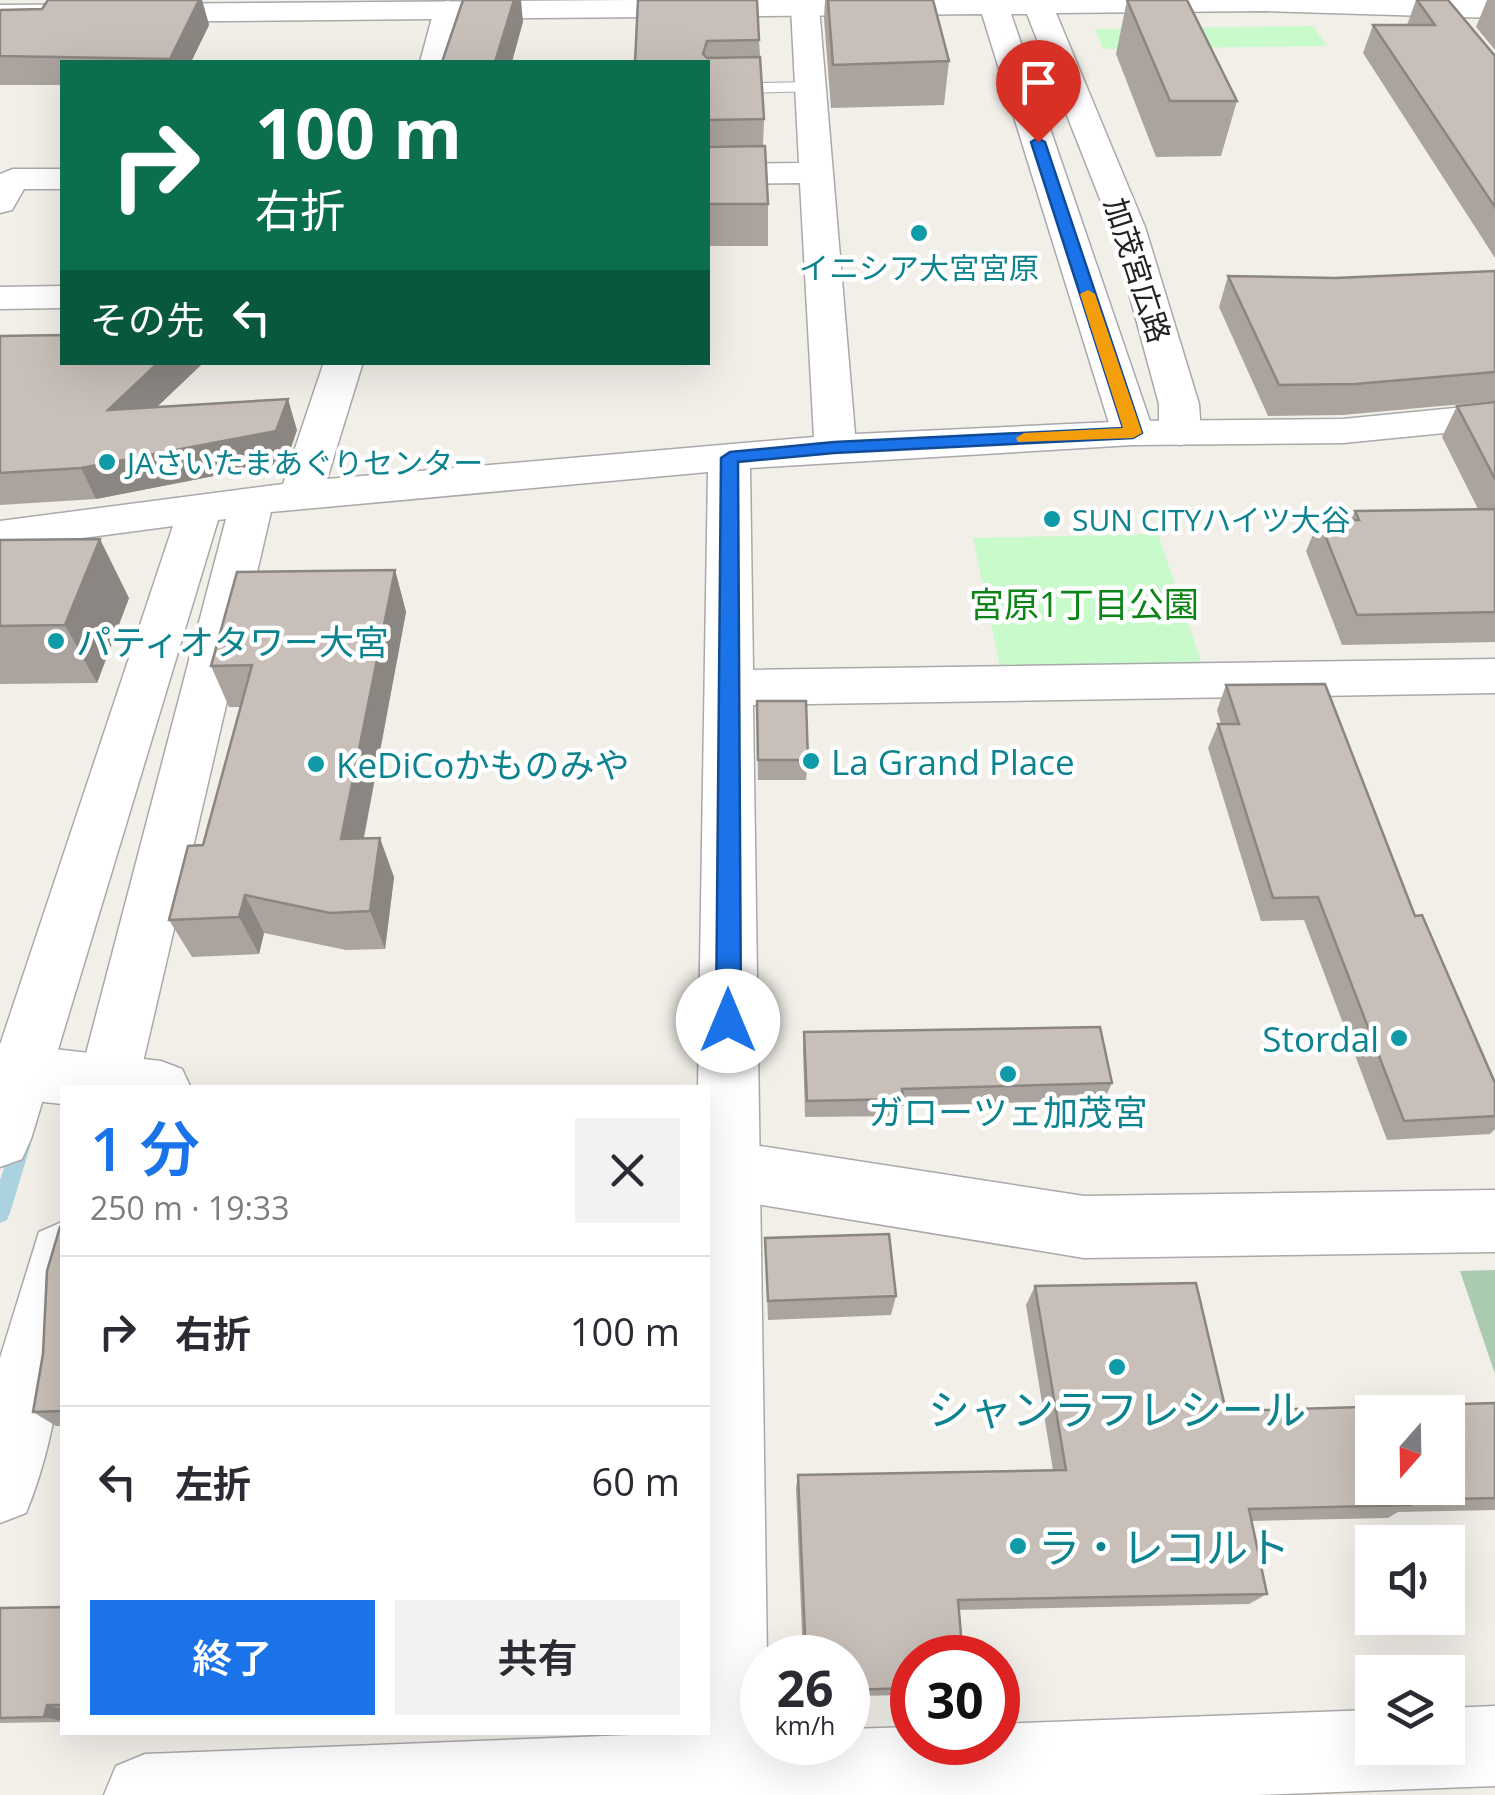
<!DOCTYPE html>
<html lang="ja">
<meta charset="utf-8">
<style>
body{margin:0;font-family:"Open Sans","Noto Sans JP",sans-serif;background:#f2f2f3;color:#2b2b33;height:100vh;display:flex;flex-direction:column;font-size:38px;white-space:nowrap}
*{box-sizing:border-box;margin:0}
p{font-size:32px;color:#7c7c81}
.icon{flex:none;width:55px;height:55px;fill:none;stroke:currentColor;stroke-width:2;stroke-linecap:round;stroke-linejoin:round}
.map{position:relative;flex:1;overflow:hidden}
.panel{position:absolute;left:60px;top:1085px;width:650px;height:650px;display:flex;flex-direction:column;background:#fff;border-radius:0px;box-shadow:0 10px 40px #0002}
.panel>*{flex:none}
.guide{position:absolute;left:60px;top:60px;width:650px;height:305px;border-radius:0px;box-shadow:0 10px 40px #0002;background:#0b6e4f;color:#fff;overflow:hidden}
.needle{width:65px;rotate:200deg}
.buttons{position:absolute;left:1355px;top:1395px;display:grid;gap:20px}
.buttons a{display:grid;place-items:center;width:110px;height:110px;border-radius:0px;background:#fff;box-shadow:0 10px 40px #0002;font-size:50px}
.speed{position:absolute;left:740px;top:1635px;display:flex;gap:20px;font-size:50px;font-weight:700;text-align:center}
.speed>*{display:grid;place-content:center;width:130px;height:130px;border-radius:50%;background:#fff;box-shadow:0 10px 40px #0002;line-height:1}
.speed small{font-size:25px;font-weight:400}
.speed .limit{border:15px solid #d22;background:#fff;color:#111}
.pin{position:absolute;display:grid;place-items:center;width:85px;height:85px;color:#fff;margin:-102px -42px;border-radius:50% 50% 50% 0;rotate:-45deg;box-shadow:0 0 10px #0007}
.pin .icon{rotate:45deg}
.me{position:absolute;width:110px;margin:-55px;rotate:0deg;stroke-linejoin:round;filter:drop-shadow(0 0 8px #0008)}
.turn{display:flex;align-items:center;gap:35px;height:210px;padding:0 30px;font-size:45px}
.turn .icon{width:130px;height:130px;stroke-width:2.5}
.turn b{display:block;font-size:70px;line-height:85px}
.then{display:flex;align-items:center;height:95px;padding:0 30px;background:#0003;gap:20px;font-size:38px}
.round{display:grid;place-items:center;flex:none;width:105px;height:105px;border-radius:0px;background:#f2f2f3}
.overview{display:flex;align-items:center;justify-content:space-between;height:170px;padding:0 30px}
h1{font-size:60px;font-weight:600;line-height:75px;color:#1a73e8}
.action{display:flex;gap:20px;margin-top:auto;padding:20px 30px}
.action a{flex:1;height:115px;border-radius:0px;background:#1a73e8;color:#fff;font-size:40px;font-weight:600;line-height:115px;text-align:center}
.action a+a{background:#f2f2f3;color:#2b2b33}
ul{padding:0;list-style:none}
li{display:flex;align-items:center;gap:30px;height:150px;padding:0 30px;border-top:2px solid #e1e1e2}
li div{flex:1}
li b{display:block;font-size:38px}
li em{font-style:normal}
.map>svg:first-child{display:block}
.cemetery{fill:#aacbaf}
.park{fill:#c8facc}
.lines{fill:none;stroke-linecap:round;stroke-linejoin:round}
.stream{fill:#aad3df;fill-rule:evenodd}
.service-casing{stroke:#a9a9a9;stroke-width:2}
.minor-casing{stroke:#a9a9a9;stroke-width:3}
.tertiary-casing{stroke:#a9a9a9;stroke-width:3}
.service{fill:#fff;fill-rule:evenodd}
.minor{fill:#fff;fill-rule:evenodd}
.tertiary{fill:#fff;fill-rule:evenodd}
.wall{fill:#aba49e}
.shaded-wall{fill:#8b8681}
.building{fill:#c7bfb8;stroke:#8b8681;stroke-width:2.5;fill-rule:evenodd}
.route{fill:#1a73e8;stroke:#114b97;stroke-width:2.5}
.slow{fill:#f59e0b}
.culture-dot{fill:#0f9aa8;stroke:#fff;stroke-width:4}
.labels{text-anchor:middle;dominant-baseline:central;stroke-width:9;stroke-linejoin:round;paint-order:stroke}
.far-culture-label{font-size:30px;fill:#0d838f;stroke:#fff;text-anchor:start}
.far-street-label{font-size:30px;fill:#222;stroke:#fff}
.park-label{font-size:35px;fill:#0c8416;stroke:#fff}
.culture-label{font-size:35px;fill:#0d838f;stroke:#fff;text-anchor:start}
.near-culture-label{font-size:42px;fill:#0d838f;stroke:#fff}
</style>
<div class="map">
<svg width="1495" height="1795" viewBox="0 0 1495 1795">
<rect width="100%" height="100%" fill="#f2efe9"/>
<path class="cemetery" d="M 1495,1270 L 1495,1374 L 1460,1271 Z"/>
<path class="park" d="M 1313,26 L 1327,46 L 1103,49 L 1095,29 Z
M 1158,534 L 1203,667 L 1001,672 L 973,538 Z"/>
<g class="lines">
<path class="stream" d="M 22,1131 L 29,1134 L 32,1140 L 10,1213 L 7,1220 L 0,1223 L 0,1180 L 15,1134 Z"/>
<g class="service-casing">
<path id="service" d="M 810,82 L 816,83 L 816,91 L 708,94 L 708,84 Z"/>
</g>
<g class="minor-casing">
<path id="minor" d="M 799,0 L 815,1 L 819,7 L 855,434 L 1133,421 L 1343,419 L 1495,404 L 1495,428 L 1343,443 L 1133,445 L 750,468 L 753,670 L 1495,659 L 1495,693 L 753,705 L 767,1658 L 762,1658 L 762,1742 L 848,1742 L 848,1729 L 912,1727 L 912,1742 L 998,1742 L 998,1724 L 1372,1710 L 1372,1748 L 1448,1748 L 1448,1708 L 1495,1706 L 1495,1786 L 1256,1795 L 104,1795 L 116,1766 L 145,1754 L 708,1732 L 708,1088 L 698,1088 L 708,472 L 271,512 L 137,1088 L 77,1088 L 226,519 L 218,520 L 31,1139 L 22,1159 L 0,1167 L 0,1045 L 173,526 L 0,549 L 0,521 L 283,484 L 324,362 L 363,362 L 327,479 L 814,437 L 800,183 L 708,184 L 708,164 L 799,163 L 791,7 Z
M 448,1 L 458,4 L 462,10 L 450,62 L 420,62 L 434,10 L 438,4 Z
M 13,169 L 62,169 L 62,189 L 24,189 L 12,210 L 0,213 L 0,174 Z
M 62,286 L 62,308 L 0,309 L 0,287 Z
M 62,1222 C 69,1321 64,1420 26,1513 L 0,1523 L 0,1358 L 39,1232 Z"/>
</g>
<g class="tertiary-casing">
<path id="tertiary" d="M 630,0 L 1495,0 L 1495,18 L 1264,11 L 1056,13 L 1145,227 L 1199,404 L 1201,433 L 1195,442 L 1180,445 L 1165,442 L 1159,433 L 1159,404 L 1111,227 L 1027,14 L 1011,14 L 1154,433 L 1148,442 L 1133,445 L 1118,442 L 1112,433 L 982,14 L 0,23 L 0,5 Z
M 0,1043 L 161,1061 L 182,1069 L 191,1088 L 62,1088 L 62,1104 L 0,1097 Z
M 708,1138 L 1084,1196 L 1495,1190 L 1495,1252 L 1084,1258 L 708,1196 Z"/>
</g>
<use href="#service" class="service"/>
<use href="#minor" class="minor"/>
<use href="#tertiary" class="tertiary"/>
</g>
<path class="wall" d="M 48,0 L 202,0 L 209,25 L 191,62 L 62,62 L 62,85 L 0,85 L 0,10 L 42,9 Z
M 638,0 L 759,40 L 764,119 L 763,146 L 768,204 L 768,246 L 708,246 L 708,62 Z
M 825,0 L 933,0 L 949,61 L 944,105 L 831,108 L 824,19 Z
M 1127,0 L 1237,101 L 1221,156 L 1156,157 L 1116,54 Z
M 1416,0 L 1448,0 L 1495,56 L 1495,258 L 1363,53 L 1373,25 L 1407,25 Z
M 1487,0 L 1495,0 L 1495,50 L 1476,27 Z
M 1495,271 L 1495,401 L 1343,415 L 1268,416 L 1219,307 L 1228,276 L 1335,278 Z
M 0,336 L 62,362 L 201,362 L 201,365 L 157,407 L 297,430 L 286,462 L 96,499 L 0,505 Z
M 1495,402 L 1495,642 L 1342,645 L 1306,551 L 1319,520 L 1351,520 L 1355,511 L 1478,509 L 1442,437 L 1457,406 Z
M 0,540 L 129,598 L 97,683 L 0,684 Z
M 395,570 L 406,612 L 364,838 L 394,877 L 385,949 L 346,950 L 264,933 L 259,954 L 192,957 L 169,920 L 203,845 L 241,707 L 229,707 L 211,666 Z
M 1226,685 L 1415,916 L 1495,1083 L 1495,1129 L 1490,1134 L 1387,1140 L 1304,920 L 1261,921 L 1208,748 L 1218,724 L 1221,724 L 1217,710 Z
M 757,701 L 808,760 L 806,780 L 758,780 Z
M 804,1032 L 1112,1083 L 1104,1100 L 902,1106 L 900,1116 L 805,1117 L 803,1049 Z
M 62,1227 L 62,1426 L 56,1426 L 33,1412 Z
M 765,1238 L 896,1296 L 891,1315 L 768,1320 Z
M 1035,1286 L 1226,1411 L 1495,1403 L 1495,1510 L 1398,1512 L 1388,1518 L 1251,1521 L 1267,1594 L 1249,1604 L 959,1610 L 912,1658 L 912,1695 L 848,1696 L 848,1658 L 803,1658 L 796,1488 L 798,1475 L 1053,1470 L 1026,1305 Z
M 62,1607 L 62,1722 L 0,1723 L 0,1608 Z"/>
<path class="shaded-wall" d="M 199,0 L 202,0 L 209,25 L 191,62 L 171,62 L 170,59 Z
M 514,0 L 521,0 L 523,22 L 512,62 L 495,62 Z
M 159,362 L 201,362 L 201,365 L 122,440 L 108,410 Z
M 288,399 L 297,430 L 286,462 L 96,499 L 81,468 Z
M 100,539 L 129,598 L 97,683 L 65,625 Z
M 395,570 L 406,612 L 356,878 L 341,839 Z
M 380,838 L 394,877 L 385,949 L 370,911 Z
M 245,895 L 264,933 L 259,954 L 239,917 Z
M 47,1705 L 62,1709 L 62,1721 L 44,1717 Z"/>
<path class="building" d="M 48,0 L 199,0 L 170,59 L 0,56 L 0,10 L 42,9 Z
M 463,0 L 514,0 L 495,62 L 442,62 Z
M 638,0 L 757,0 L 759,40 L 707,41 L 703,54 L 707,58 L 760,57 L 764,119 L 708,120 L 708,62 L 635,62 Z
M 828,0 L 933,0 L 949,61 L 833,65 Z
M 1127,0 L 1187,0 L 1237,101 L 1170,101 Z
M 1417,0 L 1448,0 L 1495,56 L 1495,207 L 1373,25 L 1435,25 Z
M 765,146 L 768,204 L 708,204 L 708,147 Z
M 1495,271 L 1495,372 L 1355,384 L 1279,385 L 1228,276 L 1335,278 Z
M 62,335 L 62,362 L 159,362 L 108,410 L 288,399 L 276,431 L 81,468 L 0,473 L 0,336 Z
M 1495,402 L 1495,479 L 1457,406 Z
M 1495,509 L 1495,612 L 1357,615 L 1319,520 L 1359,520 L 1355,511 Z
M 100,539 L 65,625 L 0,626 L 0,540 Z
M 395,570 L 341,839 L 380,838 L 370,911 L 330,913 L 245,895 L 239,917 L 169,920 L 188,846 L 203,845 L 252,665 L 211,666 L 237,572 Z
M 1325,684 L 1415,916 L 1422,915 L 1495,1083 L 1495,1116 L 1404,1121 L 1318,897 L 1273,898 L 1218,724 L 1239,724 L 1226,685 Z
M 757,701 L 806,701 L 808,760 L 758,760 Z
M 1100,1027 L 1112,1083 L 902,1089 L 903,1099 L 807,1101 L 804,1032 Z
M 60,1227 L 62,1227 L 62,1411 L 33,1412 L 43,1354 L 47,1271 Z
M 889,1234 L 896,1296 L 768,1301 L 765,1238 Z
M 1196,1283 L 1226,1411 L 1495,1403 L 1495,1498 L 1408,1500 L 1410,1505 L 1249,1509 L 1267,1594 L 958,1600 L 963,1658 L 912,1658 L 912,1688 L 848,1690 L 848,1658 L 806,1658 L 798,1475 L 1066,1470 L 1035,1286 ZM 1372,1412 L 1448,1412 L 1448,1488 L 1372,1488 Z
M 62,1607 L 62,1705 L 47,1705 L 44,1717 L 0,1718 L 0,1608 Z"/>
<path class="route" d="M 1038,138 L 1045,142 L 1142,433 L 1133,438 L 834,453 L 738,462 L 741,1021 L 737,1029 L 728,1032 L 720,1029 L 716,1021 L 721,458 L 730,452 L 834,442 L 1123,428 L 1031,142 Z"/>
<path class="slow" d="M 1088,290 L 1095,294 L 1142,433 L 1133,438 L 1018,442 L 1016,438 L 1024,433 L 1123,428 L 1080,294 Z"/>
<g class="culture-dot">
<circle cx="919" cy="233" r="10"/>
<circle cx="107" cy="462" r="10"/>
<circle cx="1052" cy="519" r="10"/>
<circle cx="56" cy="641" r="10"/>
<circle cx="811" cy="761" r="10"/>
<circle cx="316" cy="764" r="10"/>
<circle cx="1399" cy="1038" r="10"/>
<circle cx="1008" cy="1074" r="10"/>
<circle cx="1117" cy="1367" r="10"/>
<circle cx="1018" cy="1546" r="10"/>
</g>
<g class="labels">
<g class="far-culture-label">
<text x="919" y="267" text-anchor="middle">イニシア大宮宮原</text>
<text x="127" y="462">JAさいたまあぐりセンター</text>
<text x="1072" y="519">SUN CITYハイツ大谷</text>
</g>
<g class="far-street-label">
<text transform="translate(1138 270) rotate(72)">加茂宮広路</text>
</g>
<g class="park-label">
<text x="1084" y="603">宮原1丁目公園</text>
</g>
<g class="culture-label">
<text x="76" y="641">パティオタワー大宮</text>
<text x="831" y="761">La Grand Place</text>
<text x="336" y="764">KeDiCoかものみや</text>
<text x="1379" y="1038" text-anchor="end">Stordal</text>
<text x="1008" y="1111" text-anchor="middle">ガローツェ加茂宮</text>
</g>
<g class="near-culture-label">
<text x="1117" y="1408">シャンラフレシール</text>
<text x="1038" y="1546" text-anchor="start">ラ・レコルト</text>
</g>
</g>
</svg>
<div class="buttons">
<a><svg class="needle" viewBox="-14 -14 28 28"><path d="M0-13l5 13h-10z" fill="#e53935"/><path d="M0 13l5-13h-10z" fill="#7c7c81"/></svg></a>
<a><svg class="icon" aria-label="sound" viewBox="0 0 24 24"><path d="M4 9h4l5-4v14l-5-4H4zM17 9q2 3 0 6"/></svg></a>
<a><svg class="icon" aria-label="layers" viewBox="0 0 24 24"><path d="M12 4l9 5-9 5-9-5zM3 14l9 5 9-5"/></svg></a>
</div>
<div class="speed"><div>26<small>km/h</small></div><div class="limit">30</div></div>
<div class="pin" style="left:1038px;top:142px;background:#d93025"><svg class="icon" aria-label="arrive" viewBox="0 0 24 24"><path d="M6 21V4h12l-3 4 3 4H6"/></svg></div>
<svg class="me" style="left:728px;top:1021px" viewBox="-20 -20 40 40"><circle r="19" fill="#fff"/><path d="M0-13L10 11 0 6-10 11z" fill="#1a73e8"/></svg>
<div class="guide">
<div class="turn"><svg class="icon" aria-label="right" viewBox="0 0 24 24"><path d="M7 20v-9h11M14 6l5 5-5 5"/></svg><div><b>100 m</b>右折</div></div>
<div class="then">その先<svg class="icon" aria-label="left" viewBox="0 0 24 24"><path d="M17 20v-9H6M10 6l-5 5 5 5"/></svg></div>
</div>
<section class="panel">
<div class="overview"><div><h1>1 分</h1><p>250 m · 19:33</p></div><a class="round"><svg class="icon" aria-label="close" viewBox="0 0 24 24"><path d="M6 6l12 12M18 6L6 18"/></svg></a></div>
<ul>
<li><svg class="icon" aria-label="right" viewBox="0 0 24 24"><path d="M7 20v-9h11M14 6l5 5-5 5"/></svg><div><b>右折</b></div><em>100 m</em></li>
<li><svg class="icon" aria-label="left" viewBox="0 0 24 24"><path d="M17 20v-9H6M10 6l-5 5 5 5"/></svg><div><b>左折</b></div><em>60 m</em></li>
</ul>
<div class="action"><a>終了</a><a>共有</a></div>
</section>
</div>
